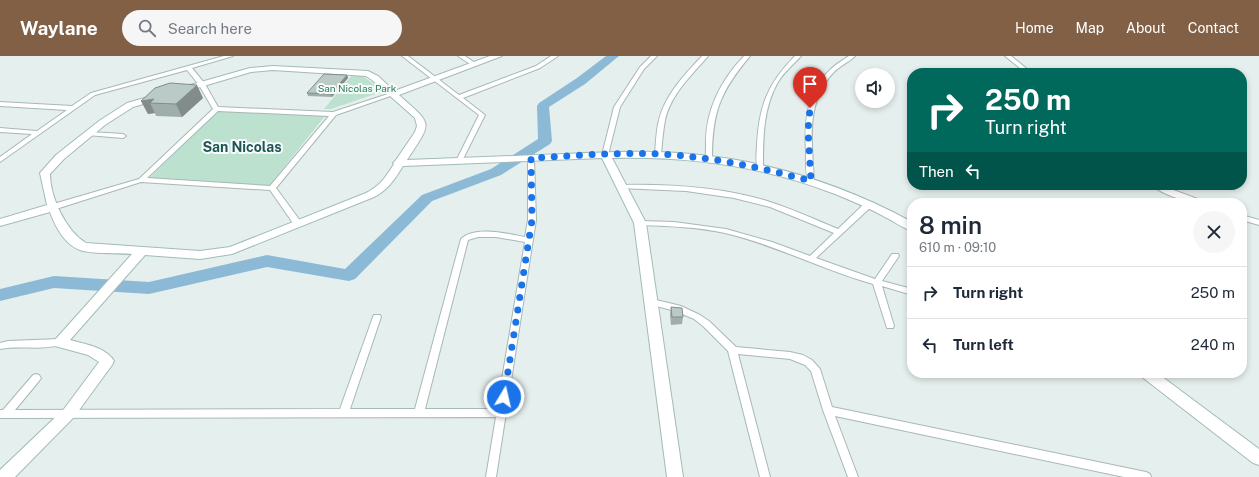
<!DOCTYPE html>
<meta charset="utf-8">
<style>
body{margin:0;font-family:"Public Sans",sans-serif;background:#f6f6f7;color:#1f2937;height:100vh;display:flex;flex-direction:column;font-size:15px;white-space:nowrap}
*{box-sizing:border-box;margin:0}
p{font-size:13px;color:#747a83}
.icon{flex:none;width:22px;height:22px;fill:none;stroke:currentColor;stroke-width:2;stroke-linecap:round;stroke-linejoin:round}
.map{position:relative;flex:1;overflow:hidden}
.drawer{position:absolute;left:907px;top:142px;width:340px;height:180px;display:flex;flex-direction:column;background:#fff;border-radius:16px;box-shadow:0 2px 6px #0003}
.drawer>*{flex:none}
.hud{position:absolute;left:907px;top:12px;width:340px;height:122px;border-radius:16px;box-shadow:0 2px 6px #0003;background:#00695c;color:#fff;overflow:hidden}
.tools{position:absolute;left:855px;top:12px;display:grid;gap:8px}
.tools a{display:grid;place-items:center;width:40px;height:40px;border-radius:50%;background:#fff;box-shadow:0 2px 6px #0003;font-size:20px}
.pin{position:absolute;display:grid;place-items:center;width:34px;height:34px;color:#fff;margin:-41px -17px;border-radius:50% 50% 50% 0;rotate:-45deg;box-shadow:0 0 4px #0007}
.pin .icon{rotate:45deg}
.me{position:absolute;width:44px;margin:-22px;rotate:9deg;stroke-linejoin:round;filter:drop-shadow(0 0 3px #0008)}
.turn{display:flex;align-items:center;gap:14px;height:84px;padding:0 12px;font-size:18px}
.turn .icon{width:52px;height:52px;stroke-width:2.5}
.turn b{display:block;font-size:28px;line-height:34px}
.then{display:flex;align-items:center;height:38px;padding:0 12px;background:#0003;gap:8px;font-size:15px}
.round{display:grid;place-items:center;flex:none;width:42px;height:42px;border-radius:21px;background:#f6f6f7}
.headline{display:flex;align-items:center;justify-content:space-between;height:68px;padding:0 12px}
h1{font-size:24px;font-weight:600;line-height:30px}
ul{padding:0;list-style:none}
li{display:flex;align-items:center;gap:12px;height:52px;padding:0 12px;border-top:1px solid #e0e1e3}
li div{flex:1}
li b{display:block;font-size:15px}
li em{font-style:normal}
header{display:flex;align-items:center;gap:24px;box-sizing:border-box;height:56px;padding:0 20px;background:#816046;color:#fff}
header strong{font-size:19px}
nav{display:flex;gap:22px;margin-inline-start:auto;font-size:14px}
.search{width:280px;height:36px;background:#f6f6f7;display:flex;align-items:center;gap:10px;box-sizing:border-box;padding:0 14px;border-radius:22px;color:#747a83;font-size:15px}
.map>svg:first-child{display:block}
.green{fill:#bde1cf}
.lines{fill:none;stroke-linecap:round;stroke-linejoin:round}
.river{fill:#8bb9d6;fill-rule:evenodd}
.street-casing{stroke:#a7b8b6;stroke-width:2}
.secondary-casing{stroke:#a2bbb9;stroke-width:2}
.street{fill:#fff;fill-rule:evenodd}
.secondary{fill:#fff;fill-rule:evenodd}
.wall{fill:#a0aeab}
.shaded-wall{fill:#828d8b}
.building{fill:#bacac7;stroke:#828d8b}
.route{stroke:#1a73e8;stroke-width:7;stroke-dasharray:0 12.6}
.labels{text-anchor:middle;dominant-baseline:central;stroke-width:4;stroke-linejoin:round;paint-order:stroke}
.far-park-label{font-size:10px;fill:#2a7c5c;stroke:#f6fbf9}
.quarter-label{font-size:14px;font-weight:bold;fill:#1d5655;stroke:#f6fbf9}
</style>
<header>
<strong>Waylane</strong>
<div class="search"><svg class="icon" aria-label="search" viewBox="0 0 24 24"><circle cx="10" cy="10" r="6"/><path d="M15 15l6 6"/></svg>Search here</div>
<nav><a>Home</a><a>Map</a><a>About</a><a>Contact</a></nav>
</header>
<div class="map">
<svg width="1259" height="421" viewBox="0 0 1259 421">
<rect width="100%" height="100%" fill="#e5efed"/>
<path class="green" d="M 352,19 L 361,19 L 384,35 L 331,53 L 324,53 Z
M 218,55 L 325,60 L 269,130 L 148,123 Z"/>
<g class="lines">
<path class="river" d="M 606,0 L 619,0 L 585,28 L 549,51 L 552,85 L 550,88 L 501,119 L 432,145 L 355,223 L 349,225 L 267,211 L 149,238 L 54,232 L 0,245 L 0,233 L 54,220 L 149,226 L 267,199 L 345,213 L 422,139 L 491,113 L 538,83 L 537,50 L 539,47 L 577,22 Z"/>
<g class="street-casing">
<path id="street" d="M 224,0 L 233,0 L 192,12 L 205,28 L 218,51 L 333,56 L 391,37 L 396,38 L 336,59 L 276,132 L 301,166 L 302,168 L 301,170 L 295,170 L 270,134 L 141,126 L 56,153 L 50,153 L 49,151 L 50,149 L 139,123 L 213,53 L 199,29 L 187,14 L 95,39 L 0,106 L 0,101 L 32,78 L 0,76 L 0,72 L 37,75 L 67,54 L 0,50 L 0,46 L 72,50 L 91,37 ZM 218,55 L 329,60 L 270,130 L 147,122 Z
M 402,0 L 408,0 L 459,39 L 536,10 L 551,0 L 558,0 L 540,12 L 463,42 L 485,59 L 462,105 L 459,107 L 456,105 L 479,59 Z
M 458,0 L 465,0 L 478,9 L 473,10 Z
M 651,0 L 657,0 L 644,13 L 620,51 L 608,99 L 605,101 L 603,100 L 602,99 L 614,51 L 640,11 Z
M 702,0 L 708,0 C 691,20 671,38 665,64 C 663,75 662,87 661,98 L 658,100 L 656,99 L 655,98 C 656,87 656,75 659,64 C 665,39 685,18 702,0 Z
M 744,0 L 750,0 C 720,36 712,56 712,103 L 711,104 L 707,104 C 705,100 706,94 706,89 C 705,55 721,24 744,0 Z
M 795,0 L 801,0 C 793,9 784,16 778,26 C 763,52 763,82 763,111 L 762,112 L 758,112 C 755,105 757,96 757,88 C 759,50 768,27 795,0 Z
M 849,0 L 855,0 C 848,7 839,10 833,17 C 805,47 812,88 814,125 L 813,126 L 809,126 C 805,118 806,105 806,96 C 804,66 807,34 831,13 C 836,8 843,4 849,0 Z
M 1005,0 L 1011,0 L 1032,17 L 1026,17 Z
M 89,76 L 123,78 L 126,80 L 123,82 L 87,79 L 87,77 Z
M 531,100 L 534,102 L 536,164 L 496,421 L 486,421 L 496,361 L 0,362 L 0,354 L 3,354 L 33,319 L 36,318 L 39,319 L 41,322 L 39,325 L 15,354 L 340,353 L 373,261 L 374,259 L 380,259 L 381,261 L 350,353 L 415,353 L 461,183 C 474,169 509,178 525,181 L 528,164 L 528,102 ZM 478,181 L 496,181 L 525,186 L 497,353 L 425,353 L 468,184 Z
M 622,129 C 670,128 718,131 764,144 C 790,152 814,163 838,173 L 866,146 L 872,146 L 873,148 L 872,150 L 816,202 L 875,223 L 892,198 L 898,198 L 899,200 L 882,225 L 912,233 L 912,239 L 882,230 L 894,270 L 893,272 L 887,272 L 873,228 C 823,214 776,189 725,177 C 698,171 668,170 640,169 L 636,167 L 640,165 L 674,166 L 726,173 L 772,186 L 810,200 L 834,177 L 770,151 L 734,142 L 686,135 L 620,132 L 619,131 L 620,130 Z
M 1152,129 L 1160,129 L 1203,145 L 1204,147 C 1189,147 1162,139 1152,129 Z
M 1242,159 L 1259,164 L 1259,169 L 1242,164 Z
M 652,243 L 681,250 L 700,259 L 709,265 L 736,291 L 790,296 L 803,299 L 812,304 L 820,313 L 832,351 L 1146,416 L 1150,418 L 1151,421 L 1124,421 L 835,360 L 858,421 L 848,421 L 823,354 L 811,315 L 805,309 L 790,303 L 738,298 L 770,421 L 760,421 L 728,295 L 703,270 L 694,263 L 675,255 L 649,248 L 648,246 L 649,244 Z
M 60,283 L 63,284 L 64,286 L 63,288 C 43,295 21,289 0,293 L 0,287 L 8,285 Z"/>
</g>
<g class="secondary-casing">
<path id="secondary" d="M 490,0 L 502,0 L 399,39 C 434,70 432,65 407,104 C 459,102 512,100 564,98 C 606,96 649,94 691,98 C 769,105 844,129 912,166 L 912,175 C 902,172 894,165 885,161 C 869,152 852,145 835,138 C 764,110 688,100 612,102 L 646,167 L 683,421 L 667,421 L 634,167 L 602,102 L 403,110 C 394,124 389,133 374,141 L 232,198 L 200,203 L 145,199 L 70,284 C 84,288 106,291 114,305 L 112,309 L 74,361 L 15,421 L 0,421 L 0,414 L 64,353 L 99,306 L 88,299 L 55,290 L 53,286 L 132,198 C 120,197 89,198 80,194 C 64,188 55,170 50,156 L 0,170 L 0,163 L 47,149 L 40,117 L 56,99 L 99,65 L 127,47 L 250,12 L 273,10 L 368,15 L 378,20 L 394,35 ZM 273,14 L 366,20 L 372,24 L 415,62 L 417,70 L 415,76 L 396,104 L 393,107 L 394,108 C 385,122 381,129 366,137 L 230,191 L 200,195 L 86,187 C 66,175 50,141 50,118 L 64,103 L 105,69 L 133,51 L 251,16 Z
M 1140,317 L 1157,317 L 1259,393 L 1259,409 L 1253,407 L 1142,321 Z"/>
</g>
<use href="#street" class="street"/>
<use href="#secondary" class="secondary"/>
</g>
<path class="wall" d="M 347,19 L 348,22 L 332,41 L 308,40 L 307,37 Z
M 203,42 L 182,61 L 156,60 L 155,57 L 148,58 L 141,45 Z
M 671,251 L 683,261 L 682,268 L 671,269 L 670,259 Z"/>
<path class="shaded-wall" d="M 347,19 L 348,22 L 332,41 L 331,38 Z
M 197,29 L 203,42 L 182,61 L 176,48 Z
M 154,43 L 150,47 L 155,57 L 148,58 L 141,45 Z"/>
<path class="building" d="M 324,18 L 347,19 L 331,38 L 307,37 Z
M 170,27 L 197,29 L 176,48 L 150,47 L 154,43 L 141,45 L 155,32 Z
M 671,251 L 682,252 L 683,261 L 672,261 Z"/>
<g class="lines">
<path class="route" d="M 504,341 L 532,164 L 531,102 C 573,100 616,96 659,98 C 712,101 759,111 811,125 L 808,74 L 810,52"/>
</g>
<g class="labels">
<g class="far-park-label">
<text x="357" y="32">San Nicolas Park</text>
</g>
<g class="quarter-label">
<text x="242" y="91">San Nicolas</text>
</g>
</g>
</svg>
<div class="tools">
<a><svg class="icon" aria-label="sound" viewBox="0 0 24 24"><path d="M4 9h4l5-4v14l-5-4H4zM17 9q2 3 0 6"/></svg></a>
</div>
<div class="pin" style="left:810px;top:52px;background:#d93025"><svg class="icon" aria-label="arrive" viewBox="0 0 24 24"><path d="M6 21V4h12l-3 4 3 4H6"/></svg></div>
<svg class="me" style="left:504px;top:341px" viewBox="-20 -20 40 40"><circle r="17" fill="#1a73e8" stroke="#fff" stroke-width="3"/><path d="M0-11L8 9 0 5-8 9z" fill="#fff"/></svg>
<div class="hud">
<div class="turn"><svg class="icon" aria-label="right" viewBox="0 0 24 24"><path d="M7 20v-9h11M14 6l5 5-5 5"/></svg><div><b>250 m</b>Turn right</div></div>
<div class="then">Then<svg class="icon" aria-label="left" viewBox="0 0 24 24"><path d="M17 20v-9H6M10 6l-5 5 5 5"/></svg></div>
</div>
<section class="drawer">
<div class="headline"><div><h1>8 min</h1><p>610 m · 09:10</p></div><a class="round"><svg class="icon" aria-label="close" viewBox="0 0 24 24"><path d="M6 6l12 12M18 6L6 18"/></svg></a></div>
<ul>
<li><svg class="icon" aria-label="right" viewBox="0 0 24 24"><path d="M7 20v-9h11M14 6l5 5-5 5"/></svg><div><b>Turn right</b></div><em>250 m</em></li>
<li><svg class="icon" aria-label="left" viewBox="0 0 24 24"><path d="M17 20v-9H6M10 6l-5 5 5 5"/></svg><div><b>Turn left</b></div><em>240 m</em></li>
</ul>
</section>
</div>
